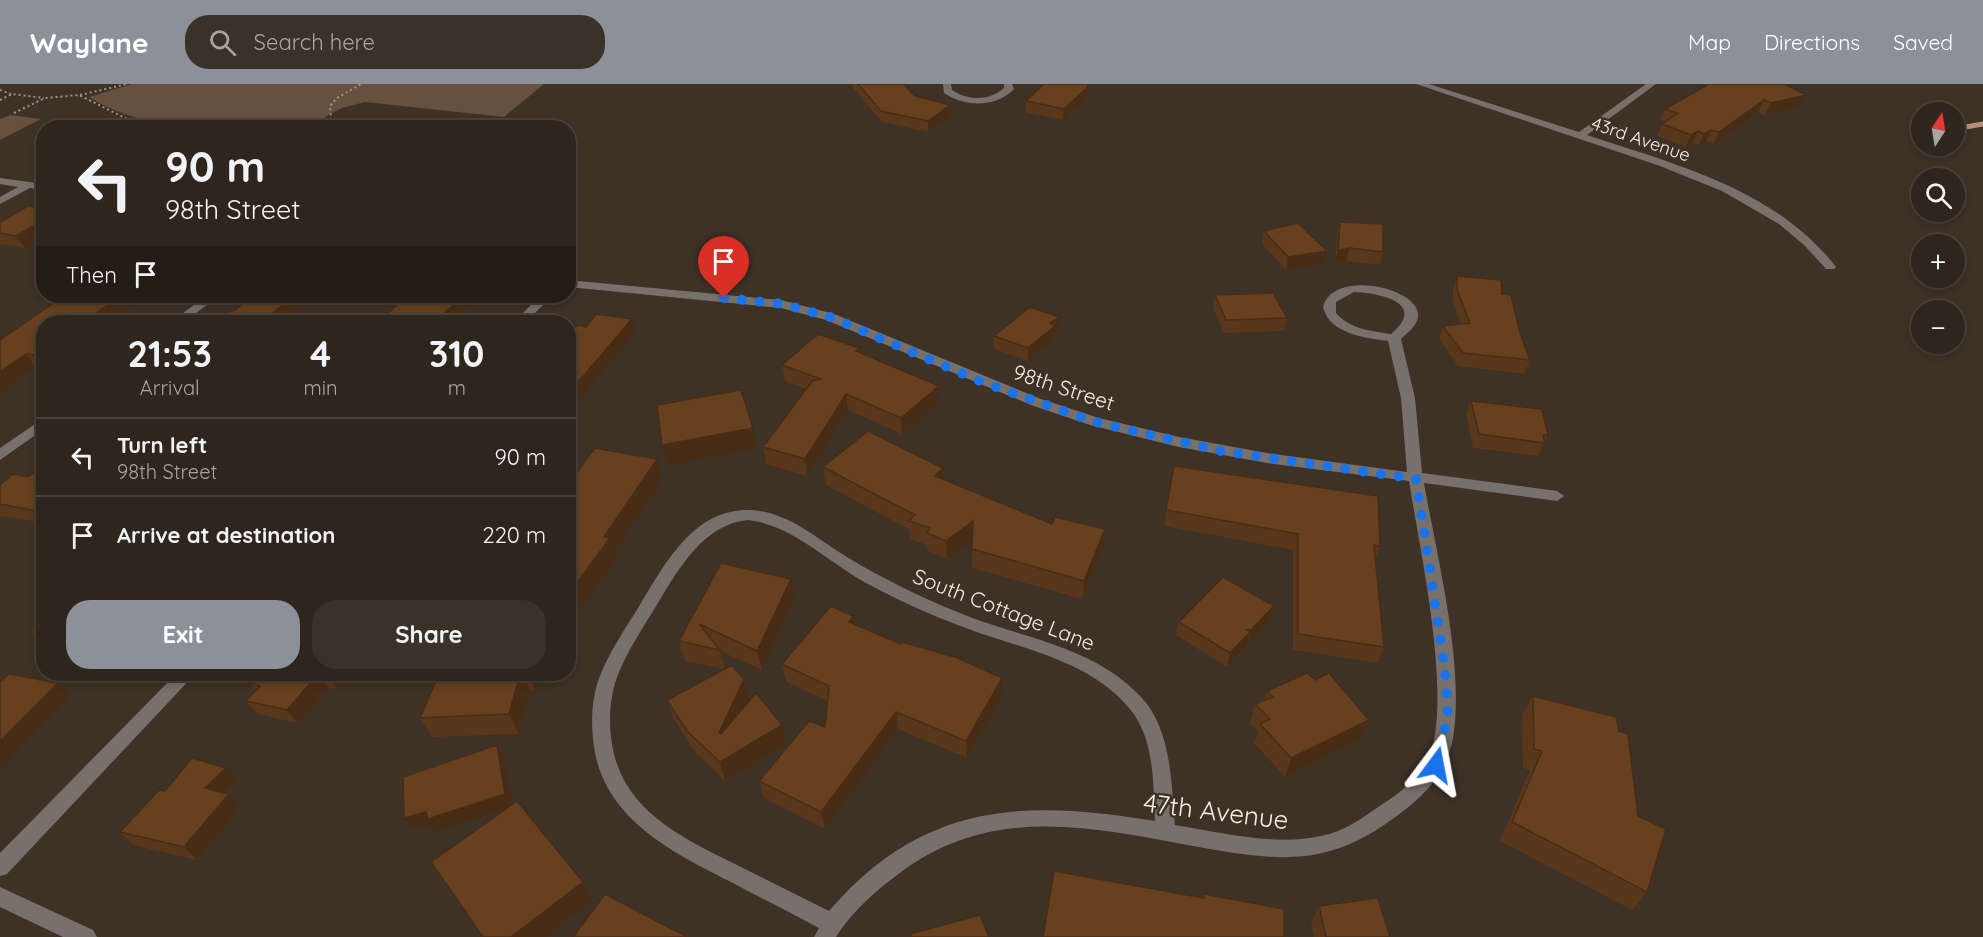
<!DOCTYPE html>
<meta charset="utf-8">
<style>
body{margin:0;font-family:Quicksand,sans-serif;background:#3a3129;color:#f1f3f6;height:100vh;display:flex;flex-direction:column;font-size:22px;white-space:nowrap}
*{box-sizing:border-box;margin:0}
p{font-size:20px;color:#a7a5a3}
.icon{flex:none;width:33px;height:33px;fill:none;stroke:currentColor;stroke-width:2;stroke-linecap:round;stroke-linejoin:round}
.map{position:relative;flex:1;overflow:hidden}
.sheet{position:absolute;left:36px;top:231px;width:540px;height:366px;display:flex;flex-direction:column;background:#2e251c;border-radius:24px;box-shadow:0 3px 9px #0003,0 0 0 2px #49423b}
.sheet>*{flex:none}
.banner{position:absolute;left:36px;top:36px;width:540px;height:183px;border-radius:24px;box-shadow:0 3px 9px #0003,0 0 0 2px #49423b;background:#2e251c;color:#f1f3f6;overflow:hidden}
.needle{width:39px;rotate:12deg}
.tools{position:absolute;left:1911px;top:18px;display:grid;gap:12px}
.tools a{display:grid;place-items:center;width:54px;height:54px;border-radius:50%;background:#2e251c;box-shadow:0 3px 9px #0003,0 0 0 2px #49423b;font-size:30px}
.pin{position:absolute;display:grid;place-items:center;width:51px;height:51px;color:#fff;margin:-62px -26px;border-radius:50% 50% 50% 0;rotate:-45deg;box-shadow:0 0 6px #0007}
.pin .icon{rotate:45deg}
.me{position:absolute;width:66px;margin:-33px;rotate:13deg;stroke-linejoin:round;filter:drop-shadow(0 0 4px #0008)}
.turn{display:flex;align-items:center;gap:21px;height:126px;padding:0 30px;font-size:27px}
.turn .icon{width:78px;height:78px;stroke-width:2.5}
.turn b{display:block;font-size:42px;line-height:51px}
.then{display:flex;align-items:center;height:57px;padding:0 30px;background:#0003;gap:12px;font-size:22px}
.eta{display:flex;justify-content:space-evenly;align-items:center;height:102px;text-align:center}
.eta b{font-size:36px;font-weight:800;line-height:42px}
.button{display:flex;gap:12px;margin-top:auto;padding:12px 30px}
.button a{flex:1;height:69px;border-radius:24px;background:#8c9099;color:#fff;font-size:24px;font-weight:800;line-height:69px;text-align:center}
.button a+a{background:#3a3129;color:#f1f3f6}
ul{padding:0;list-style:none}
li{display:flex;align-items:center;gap:18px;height:78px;padding:0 30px;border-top:2px solid #49423b}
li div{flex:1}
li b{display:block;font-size:22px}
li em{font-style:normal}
header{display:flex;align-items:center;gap:36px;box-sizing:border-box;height:84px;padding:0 30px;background:#8c9099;color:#fff}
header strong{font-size:28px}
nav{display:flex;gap:33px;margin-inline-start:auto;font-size:21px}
.search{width:420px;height:54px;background:#3a3129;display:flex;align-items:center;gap:15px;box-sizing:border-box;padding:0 21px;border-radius:24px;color:#a7a5a3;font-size:22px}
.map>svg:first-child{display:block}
.green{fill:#67503d}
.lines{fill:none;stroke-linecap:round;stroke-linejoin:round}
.stream{stroke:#b19279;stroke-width:5}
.path{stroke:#9e948b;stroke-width:2;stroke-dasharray:2 3;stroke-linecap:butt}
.minor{fill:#77706b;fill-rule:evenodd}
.wall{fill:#58371b}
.shaded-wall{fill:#472d16}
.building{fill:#66401f;stroke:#472d16;stroke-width:1.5}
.route{stroke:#1a73e8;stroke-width:10;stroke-dasharray:0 18}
.labels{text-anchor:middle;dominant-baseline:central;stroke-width:5;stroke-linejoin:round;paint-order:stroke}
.far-street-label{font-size:18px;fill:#f7eee7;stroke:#3e3126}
.street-label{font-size:21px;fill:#f7eee7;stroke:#3e3126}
.near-street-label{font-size:26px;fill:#f7eee7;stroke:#3e3126}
</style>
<header>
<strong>Waylane</strong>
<div class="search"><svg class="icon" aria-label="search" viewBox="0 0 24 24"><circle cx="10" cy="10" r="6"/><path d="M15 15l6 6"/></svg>Search here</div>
<nav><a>Map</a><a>Directions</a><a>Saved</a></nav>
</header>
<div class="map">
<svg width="1983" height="853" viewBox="0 0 1983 853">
<rect width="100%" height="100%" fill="#3e3126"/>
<path class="green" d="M 132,0 L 544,0 L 504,33 L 365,18 L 342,24 L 326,32 L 320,44 C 244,44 157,55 89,13 Z
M 10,31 L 41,35 L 0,56 L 0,35 Z"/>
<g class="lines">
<path class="stream" d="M 1954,45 L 1983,40"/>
<path class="path" d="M 0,6 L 11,10
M 80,11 L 127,0
M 0,16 L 12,10 L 44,14
M 14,29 L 45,14 L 79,11 L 129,36 L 175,44
M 324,44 L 331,34 L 330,22 L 337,14 L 361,0"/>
<path class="minor" d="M 943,0 L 951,0 L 952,6 C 968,17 989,17 1004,4 L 1004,0 L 1012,0 L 1014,5 C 996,24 964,23 944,9 Z
M 1416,0 L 1429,0 L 1579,48 L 1646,0 L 1656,0 L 1587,51 C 1675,80 1777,106 1836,183 L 1834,185 L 1826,185 L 1804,161 L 1779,140 L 1722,107 L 1660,82 Z
M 0,94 L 44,100 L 44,106 L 30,104 L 0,120 L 0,113 L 18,103 L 0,100 Z
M 568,196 L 781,216 L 834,230 L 1041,315 L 1099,334 L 1179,353 L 1267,369 L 1407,388 L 1401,314 L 1388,257 C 1366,254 1329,250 1323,223 C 1333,184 1422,204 1418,233 C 1417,242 1407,249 1401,255 L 1415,314 L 1422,389 L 1557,407 L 1564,412 L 1557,417 L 1424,399 C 1437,473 1465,581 1453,654 C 1447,687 1427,709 1402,728 C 1380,745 1356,760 1330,767 C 1289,779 1245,771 1204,764 C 1097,745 996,718 901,788 C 877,806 852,827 836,853 L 814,853 L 819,844 C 789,828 759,813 729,797 C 668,766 600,732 593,655 C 591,636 592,616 598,597 C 608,569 626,544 641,519 C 662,484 690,433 735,427 C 780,420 812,452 847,473 C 888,498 931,518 975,535 C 1032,555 1097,566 1140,612 C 1172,645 1171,698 1175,741 C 1226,749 1287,766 1338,747 C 1353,741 1368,730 1381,721 C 1397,711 1419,695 1427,678 C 1455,620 1419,463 1409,397 L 1267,379 L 1179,363 L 1090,341 L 1031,321 L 826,236 L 781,224 L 568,203 ZM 1354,208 C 1380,209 1428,219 1391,250 C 1372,247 1349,245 1336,229 L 1336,218 ZM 748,436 C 793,441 829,479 868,500 C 898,516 930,531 963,543 C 1020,565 1088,575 1129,624 C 1155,654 1153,700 1155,737 C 1024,715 922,718 829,827 C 799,812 769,797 739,782 C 681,753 619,726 611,653 C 609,635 610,617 615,599 C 624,571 643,544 658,519 C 679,484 704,440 748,436 Z
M 206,212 L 219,212 L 184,238 L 171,238 Z
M 540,212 L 552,212 L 526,238 L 514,238 Z
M 44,334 L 44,345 L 0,376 L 0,364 Z
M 176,590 L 195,590 L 7,790 L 0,792 L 0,769 Z
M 0,803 L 93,846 L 97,853 L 63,853 L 0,823 Z"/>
</g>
<path class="wall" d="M 852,0 L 903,0 L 915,12 L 950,21 L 951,33 L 928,48 L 882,38 L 853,4 Z
M 1709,0 L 1800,22 L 1765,31 L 1758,28 L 1714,60 L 1706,57 L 1699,61 L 1693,59 L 1686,63 L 1657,52 L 1662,40 L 1665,38 L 1660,36 L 1665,25 Z
M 1086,15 L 1063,36 L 1025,28 L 1026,17 Z
M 44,125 L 25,164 L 0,160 L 0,138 Z
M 1340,138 L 1383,168 L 1380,181 L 1346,177 L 1335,178 L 1337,150 Z
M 1264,147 L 1324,180 L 1286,186 L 1262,160 Z
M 1457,192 L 1502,210 L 1520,249 L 1530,276 L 1525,290 L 1458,282 L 1439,255 L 1443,242 L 1461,240 L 1453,218 L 1453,205 Z
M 1215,211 L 1287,234 L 1284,247 L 1224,249 L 1213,224 Z
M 64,212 L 131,212 L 135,218 L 131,223 L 109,238 L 44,238 L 44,285 L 36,283 L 0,308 L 0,256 Z
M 407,212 L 467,212 L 471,221 L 453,238 L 391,238 L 387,230 Z
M 1060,233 L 1059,246 L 1054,249 L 1054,255 L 1028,277 L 994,265 L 994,252 Z
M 859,268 L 939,318 L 902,350 L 848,326 L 807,392 L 766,380 L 763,363 L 806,305 L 785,297 L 782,281 Z
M 1471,317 L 1548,351 L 1538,372 L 1473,364 L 1466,330 Z
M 44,381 L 44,439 L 0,432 L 0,401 L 28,393 Z
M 1174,382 L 1380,462 L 1375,476 L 1384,563 L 1378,579 L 1293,566 L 1293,466 L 1164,442 Z
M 823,383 L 943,384 L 943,395 L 1052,440 L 1105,445 L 1103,464 L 1082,515 L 972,484 L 972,456 L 947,475 L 928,467 L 927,461 L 910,455 L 910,446 L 826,401 Z
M 721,479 L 795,514 L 762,586 L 720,567 L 725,585 L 744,595 L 749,615 L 747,620 L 782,641 L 786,660 L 725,697 L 693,666 L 674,635 L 667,616 L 724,585 L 685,577 L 679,557 Z
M 44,535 L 44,560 L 30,547 Z
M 1270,535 L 1248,560 L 1247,559 L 1247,561 L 1227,583 L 1176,551 L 1179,538 Z
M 855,540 L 1002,612 L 967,674 L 898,645 L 825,745 L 764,714 L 759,697 L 825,643 L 828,617 L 786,598 L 782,580 Z
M 259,590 L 350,590 L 337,605 L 328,603 L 297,639 L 257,630 L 246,617 L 255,607 L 250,599 Z
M 439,590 L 540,590 L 535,606 L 530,606 L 519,650 L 432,653 L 420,634 Z
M 1315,596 L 1369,636 L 1361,655 L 1285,693 L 1254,659 L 1258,648 L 1250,639 L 1255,620 L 1264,616 L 1267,607 Z
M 1533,612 L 1647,808 L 1632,826 L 1500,757 L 1530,686 L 1523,684 L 1522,631 Z
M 237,697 L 225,709 L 240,722 L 197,776 L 133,761 L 120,748 L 165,707 Z
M 1319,822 L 1390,853 L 1314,853 L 1311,840 Z"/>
<path class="shaded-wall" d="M 1088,0 L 1089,0 L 1086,15 L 1063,36 L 1064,25 Z
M 1806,11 L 1800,22 L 1765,31 L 1771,19 Z
M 1764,16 L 1758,28 L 1714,60 L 1719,48 Z
M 950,21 L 951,33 L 928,48 L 928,37 Z
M 1711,46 L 1706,57 L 1699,61 L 1704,50 Z
M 1698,47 L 1693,59 L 1686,63 L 1691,51 Z
M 44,136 L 44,153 L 25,164 L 16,152 Z
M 1350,164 L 1346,177 L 1335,178 L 1338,166 Z
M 1327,167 L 1324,180 L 1286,186 L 1288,173 Z
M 114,212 L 131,212 L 135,218 L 131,223 L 109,238 L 82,238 Z
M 294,212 L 317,212 L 284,238 L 261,238 Z
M 463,212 L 467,212 L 471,221 L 453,238 L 437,238 L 436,237 Z
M 1060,233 L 1059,246 L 1054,249 L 1054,255 L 1028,277 L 1028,264 L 1050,239 Z
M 632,235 L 635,248 L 568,329 L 568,310 Z
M 44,269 L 44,279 L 39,272 Z
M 26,270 L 36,283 L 0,308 L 0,288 Z
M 939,302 L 939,318 L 902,350 L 901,334 Z
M 846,310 L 848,326 L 807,392 L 805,375 Z
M 753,344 L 756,364 L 668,381 L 662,361 Z
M 657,375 L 662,395 L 614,468 L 617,474 L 568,542 L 568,511 L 604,453 Z
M 943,384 L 944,402 L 935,392 Z
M 44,422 L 44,434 L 37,427 Z
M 973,437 L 974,455 L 947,475 L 946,457 Z
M 1105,445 L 1103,464 L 1082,515 L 1084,497 Z
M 791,495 L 795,514 L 762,586 L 757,567 Z
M 1274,522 L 1270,535 L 1248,560 L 1251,546 Z
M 853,532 L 856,550 L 849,538 Z
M 1250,548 L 1247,561 L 1227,583 L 1230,569 Z
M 318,590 L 328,603 L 297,639 L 287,626 Z
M 330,590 L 350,590 L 337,605 L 328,592 Z
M 520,590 L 522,590 L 530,606 L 519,650 L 509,630 Z
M 528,590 L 540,590 L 535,606 Z
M 1002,594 L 1002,612 L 967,674 L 966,657 Z
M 744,595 L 749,615 L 725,668 L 719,649 Z
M 58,599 L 70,612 L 0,685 L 0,657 Z
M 896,628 L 898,645 L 825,745 L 821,728 Z
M 1369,636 L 1361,655 L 1285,693 L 1291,674 Z
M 782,641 L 786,660 L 725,697 L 720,678 Z
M 497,661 L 504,674 L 512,722 L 436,748 L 432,741 L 413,746 L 404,734 L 426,728 Z
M 226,684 L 237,697 L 217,716 L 205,704 Z
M 229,710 L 240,722 L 197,776 L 184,763 Z
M 583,798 L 592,816 L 545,853 L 511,853 Z"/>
<path class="building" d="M 858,0 L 903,0 L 915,12 L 950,21 L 928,37 L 881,27 Z
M 1044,0 L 1088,0 L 1087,4 L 1064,25 L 1026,17 Z
M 1709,0 L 1784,0 L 1806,11 L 1771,19 L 1764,16 L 1719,48 L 1711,46 L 1704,50 L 1698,47 L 1691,51 L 1662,40 L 1678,29 L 1665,25 Z
M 28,122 L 44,125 L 44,136 L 16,152 L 0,149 L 0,138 Z
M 1340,138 L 1383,140 L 1383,168 L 1350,164 L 1338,166 Z
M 1298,139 L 1327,167 L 1288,173 L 1264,147 Z
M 1457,192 L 1501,196 L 1502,210 L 1511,211 L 1520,249 L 1530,276 L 1463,269 L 1443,242 L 1470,239 L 1457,206 Z
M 1273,209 L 1287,234 L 1226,236 L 1215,211 Z
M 64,212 L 121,212 L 82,238 L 44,238 L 44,269 L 39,272 L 26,270 L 0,288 L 0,256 Z
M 252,212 L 294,212 L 261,238 L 211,238 L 220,231 L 235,226 Z
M 407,212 L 463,212 L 436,237 L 387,230 Z
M 1030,223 L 1060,233 L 1050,239 L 1055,242 L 1028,264 L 994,252 Z
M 596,230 L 632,235 L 568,310 L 568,252 L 577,241 L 586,243 Z
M 818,250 L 859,264 L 856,267 L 939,302 L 901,334 L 846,310 L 805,375 L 763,363 L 812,297 L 821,295 L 782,281 Z
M 741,306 L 753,344 L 662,361 L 657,321 Z
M 1471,317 L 1542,325 L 1548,351 L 1543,351 L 1545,359 L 1479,350 Z
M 868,347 L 943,384 L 935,392 L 1052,440 L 1055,433 L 1105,445 L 1084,497 L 972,465 L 973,437 L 946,457 L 927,449 L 930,444 L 909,437 L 915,431 L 823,383 Z
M 595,364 L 657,375 L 604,453 L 610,454 L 568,511 L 568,400 Z
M 44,381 L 44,422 L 37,427 L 0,420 L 0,401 L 13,390 L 28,393 Z
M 1174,382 L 1378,412 L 1380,462 L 1374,461 L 1384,563 L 1298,550 L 1298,450 L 1166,426 Z
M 721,479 L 791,495 L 757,567 L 699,540 L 720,566 L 679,557 Z
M 1223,493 L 1274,522 L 1251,546 L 1247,546 L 1250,548 L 1230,569 L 1179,538 Z
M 831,522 L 853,532 L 849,538 L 901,560 L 902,558 L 958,574 L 1002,594 L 966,657 L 896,628 L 821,728 L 759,697 L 809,637 L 825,643 L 829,602 L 782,580 Z
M 44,535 L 44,549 L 30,547 Z
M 732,581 L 744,595 L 719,649 L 721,650 L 756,609 L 782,641 L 720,678 L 687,647 L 667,616 Z
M 1307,589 L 1315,596 L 1329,589 L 1369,636 L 1291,674 L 1260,640 L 1270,635 L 1255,620 L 1273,613 L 1267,607 Z
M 9,590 L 58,599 L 0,657 L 0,598 Z
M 259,590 L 330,590 L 328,592 L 318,590 L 287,626 L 246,617 L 260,602 L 250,599 Z
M 439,590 L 520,590 L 509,630 L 420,634 Z
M 1533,612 L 1616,633 L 1619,647 L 1628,650 L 1638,732 L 1666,745 L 1647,808 L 1512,738 L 1542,667 L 1534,665 Z
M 497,661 L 505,710 L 428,735 L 426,728 L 404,734 L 403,693 Z
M 192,674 L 226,684 L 205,704 L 229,710 L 184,763 L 120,748 L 159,706 L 165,707 Z
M 517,717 L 583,798 L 511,853 L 483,853 L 431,778 Z
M 1054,787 L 1204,814 L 1204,810 L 1284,825 L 1284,853 L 1043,853 Z
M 605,810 L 687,853 L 573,853 Z
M 1378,814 L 1390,853 L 1326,853 L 1319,822 Z
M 980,831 L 989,853 L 911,853 L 910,850 Z"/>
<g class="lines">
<path class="route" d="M 724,214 L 782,220 L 830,233 L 982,298 L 1095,338 L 1221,367 L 1416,395 L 1445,586 L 1448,632 L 1436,681"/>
</g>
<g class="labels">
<g class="far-street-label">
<text transform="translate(1641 55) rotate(19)">43rd Avenue</text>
</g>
<g class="street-label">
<text transform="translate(1064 303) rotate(18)">98th Street</text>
<text transform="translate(1004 525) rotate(21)">South Cottage Lane</text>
</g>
<g class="near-street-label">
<text transform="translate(1216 727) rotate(7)">47th Avenue</text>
</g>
</g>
</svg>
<div class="tools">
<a><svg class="needle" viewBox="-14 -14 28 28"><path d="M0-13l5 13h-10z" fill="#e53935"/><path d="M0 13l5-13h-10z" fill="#a7a5a3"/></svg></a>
<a><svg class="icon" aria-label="search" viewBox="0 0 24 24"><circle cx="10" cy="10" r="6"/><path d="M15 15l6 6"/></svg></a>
<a>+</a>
<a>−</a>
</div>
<div class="pin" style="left:724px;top:214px;background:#d93025"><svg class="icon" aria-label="arrive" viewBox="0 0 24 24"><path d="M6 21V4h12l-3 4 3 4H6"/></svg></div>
<svg class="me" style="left:1436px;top:681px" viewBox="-20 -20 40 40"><path d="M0-17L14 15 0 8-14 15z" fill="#1a73e8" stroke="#fff" stroke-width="4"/></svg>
<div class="banner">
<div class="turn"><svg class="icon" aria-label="left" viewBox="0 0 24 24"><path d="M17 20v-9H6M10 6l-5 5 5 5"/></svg><div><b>90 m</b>98th Street</div></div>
<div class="then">Then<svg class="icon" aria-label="arrive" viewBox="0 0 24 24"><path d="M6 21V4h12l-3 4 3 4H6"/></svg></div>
</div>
<section class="sheet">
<div class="eta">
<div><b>21:53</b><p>Arrival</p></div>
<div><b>4</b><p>min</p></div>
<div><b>310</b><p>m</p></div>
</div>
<ul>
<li><svg class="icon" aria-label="left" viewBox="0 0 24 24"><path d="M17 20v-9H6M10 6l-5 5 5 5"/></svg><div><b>Turn left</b><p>98th Street</p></div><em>90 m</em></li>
<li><svg class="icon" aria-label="arrive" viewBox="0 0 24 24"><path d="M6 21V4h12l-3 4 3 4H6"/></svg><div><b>Arrive at destination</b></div><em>220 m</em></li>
</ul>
<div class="button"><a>Exit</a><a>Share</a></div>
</section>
</div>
